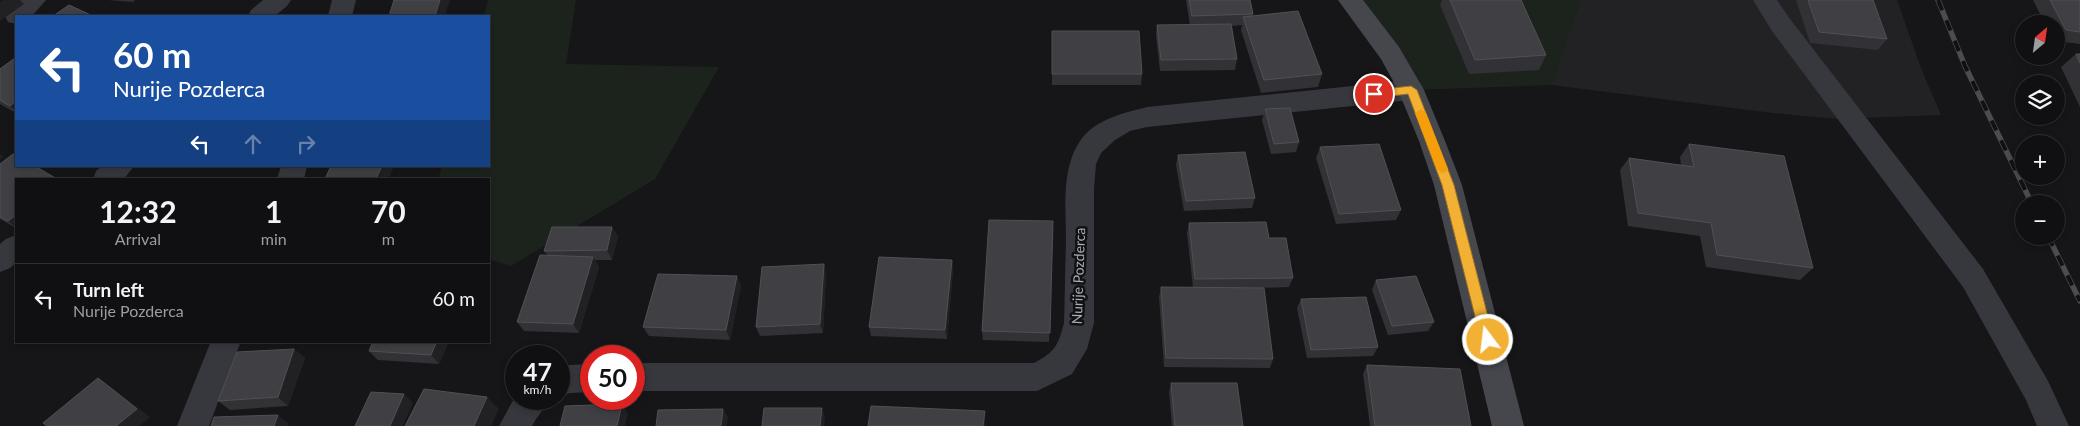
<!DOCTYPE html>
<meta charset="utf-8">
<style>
body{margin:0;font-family:Lato,sans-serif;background:#1e1e20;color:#f1f3f6;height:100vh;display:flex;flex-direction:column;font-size:19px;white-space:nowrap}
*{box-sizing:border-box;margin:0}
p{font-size:16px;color:#9c9d9f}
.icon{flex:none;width:28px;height:28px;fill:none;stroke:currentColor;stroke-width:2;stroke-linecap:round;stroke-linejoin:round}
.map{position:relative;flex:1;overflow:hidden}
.sheet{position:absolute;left:15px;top:178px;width:475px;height:165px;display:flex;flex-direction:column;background:#101012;border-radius:0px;box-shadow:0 2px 8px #0003,0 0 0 1px #303032}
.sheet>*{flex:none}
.banner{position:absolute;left:15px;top:15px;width:475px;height:152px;border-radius:0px;box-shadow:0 2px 8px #0003,0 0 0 1px #303032;background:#1a4fa0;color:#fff;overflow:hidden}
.needle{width:32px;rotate:29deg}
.tools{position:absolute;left:2015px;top:15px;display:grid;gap:10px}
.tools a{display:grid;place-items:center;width:50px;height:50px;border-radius:50%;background:#101012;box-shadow:0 2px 8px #0003,0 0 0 1px #303032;font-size:25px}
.speed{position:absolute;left:505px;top:345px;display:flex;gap:10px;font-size:25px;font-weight:700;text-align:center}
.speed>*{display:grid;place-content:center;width:65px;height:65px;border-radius:50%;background:#101012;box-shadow:0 2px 8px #0003,0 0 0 1px #303032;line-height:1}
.speed small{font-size:12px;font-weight:400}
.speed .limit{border:8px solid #d22;background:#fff;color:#111}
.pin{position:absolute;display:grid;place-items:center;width:42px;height:42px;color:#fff;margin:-21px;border:2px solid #fff;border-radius:50%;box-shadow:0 1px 5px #0007}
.me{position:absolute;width:55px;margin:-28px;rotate:345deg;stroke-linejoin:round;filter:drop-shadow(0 0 4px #0008)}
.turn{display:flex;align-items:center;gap:18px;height:105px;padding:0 15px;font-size:22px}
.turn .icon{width:65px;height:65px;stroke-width:2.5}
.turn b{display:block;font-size:35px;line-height:42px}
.lanes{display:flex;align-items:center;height:48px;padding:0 15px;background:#0003;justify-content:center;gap:25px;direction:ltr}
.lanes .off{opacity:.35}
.eta{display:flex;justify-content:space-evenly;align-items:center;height:85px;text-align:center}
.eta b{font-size:30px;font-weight:700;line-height:35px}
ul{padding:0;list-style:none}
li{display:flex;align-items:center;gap:15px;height:70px;padding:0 15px;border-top:1px solid #303032}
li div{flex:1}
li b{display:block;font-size:19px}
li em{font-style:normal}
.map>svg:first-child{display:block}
.built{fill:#222225}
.green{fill:#1c231d}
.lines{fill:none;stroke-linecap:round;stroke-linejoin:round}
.minor{fill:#37383d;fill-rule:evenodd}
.secondary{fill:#45474d;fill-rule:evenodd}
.rail-casing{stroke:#4a4c52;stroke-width:5.5}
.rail{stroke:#111113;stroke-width:4;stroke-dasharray:11;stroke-linecap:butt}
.wall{fill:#323236}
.shaded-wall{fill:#212124}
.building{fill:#3f3f44;stroke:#4f5156}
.route{fill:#f2b134;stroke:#9d7322}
.slow{fill:#f59e0b}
.labels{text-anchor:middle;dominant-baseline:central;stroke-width:5;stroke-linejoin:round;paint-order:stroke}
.street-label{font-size:14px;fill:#a8adb8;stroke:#111113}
</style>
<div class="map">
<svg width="2080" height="426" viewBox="0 0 2080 426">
<rect width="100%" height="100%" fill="#161618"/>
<path class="built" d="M 1580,0 L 1897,0 L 1921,68 L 1941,115 L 1838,119 L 1773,113 L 1551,85 Z"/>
<path class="green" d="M 488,0 L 576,0 L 566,64 L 719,67 L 655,179 L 511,266 L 489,259 L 489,179 L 438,179 L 442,166 L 489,166 L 489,16 L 484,16 Z
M 1341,0 L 1580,0 L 1551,85 L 1411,90 Z"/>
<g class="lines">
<path class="minor" d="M 19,0 L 46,0 L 32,16 L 16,16 L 16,24 L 8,22 L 5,16 Z
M 263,0 L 291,0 L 287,6 L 275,16 L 248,16 L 251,10 Z
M 332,0 L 356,0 L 352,16 L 328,16 Z
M 1753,0 L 1777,0 L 1790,19 L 1983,269 L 2048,381 L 2069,426 L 2037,426 L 2026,400 L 1963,287 L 1772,31 Z
M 1411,80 L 1420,83 L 1424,90 L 1420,97 L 1411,100 L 1147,127 L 1130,131 L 1115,140 L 1101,153 L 1096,164 L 1094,188 L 1094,323 L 1087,349 L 1072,374 L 1037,391 L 634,391 L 634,363 L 1034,363 C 1055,352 1058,346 1064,323 C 1065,296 1065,269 1066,242 C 1066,210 1061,169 1080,141 C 1095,119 1124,113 1147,107 Z
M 102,166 L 134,166 L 124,179 L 93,179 L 96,171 Z
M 281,166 L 307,166 L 304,179 L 277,179 Z
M 16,235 L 16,263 L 10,268 L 0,272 L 0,244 L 6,239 Z
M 211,341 L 241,341 L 209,426 L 177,426 Z
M 591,364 L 591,392 L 570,393 L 559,397 L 559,369 L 570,365 Z
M 516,395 L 516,399 L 549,399 C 545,409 537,416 532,426 L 499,426 Z"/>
<path class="secondary" d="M 1338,0 L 1363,0 L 1399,47 L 1424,90 L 1445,141 L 1462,185 L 1524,426 L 1492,426 L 1434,185 L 1419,141 L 1398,90 L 1381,59 Z"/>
<g class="rail-casing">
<path id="rail" d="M 1938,0 L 1965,66 L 2032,204
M 2048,236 L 2080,301"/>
</g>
<use href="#rail" class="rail"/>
</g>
<path class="wall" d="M 108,0 L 135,0 L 133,2 Z
M 1186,0 L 1250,0 L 1253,14 L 1253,16 L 1322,74 L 1318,87 L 1261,93 L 1241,30 L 1242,25 L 1232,26 L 1237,59 L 1235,70 L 1160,71 L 1156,36 L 1157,25 L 1190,25 Z
M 1442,0 L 1521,0 L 1546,55 L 1539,70 L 1469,74 L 1440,5 Z
M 1796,0 L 1873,0 L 1887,39 L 1878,50 L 1810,43 Z
M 2033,0 L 2080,0 L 2080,44 L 2056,41 L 2056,24 L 2045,24 Z
M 1052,31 L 1142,74 L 1141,85 L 1052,85 Z
M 2076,54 L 2080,54 L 2080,107 L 2061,67 Z
M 16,59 L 16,113 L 0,104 L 0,69 Z
M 1265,109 L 1299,142 L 1296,152 L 1271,154 L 1262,120 Z
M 1689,144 L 1813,268 L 1800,280 L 1706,267 L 1700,236 L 1628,226 L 1620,170 L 1629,158 L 1681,165 L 1680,157 Z
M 1320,147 L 1401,210 L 1396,220 L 1336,224 L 1316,158 Z
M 1178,155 L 1255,198 L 1252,208 L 1184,211 L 1176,165 Z
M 0,164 L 16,179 L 16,228 L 0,219 Z
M 1053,221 L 1049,342 L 983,340 L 982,331 Z
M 1189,223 L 1269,238 L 1293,278 L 1289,287 L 1260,288 L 1273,359 L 1270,368 L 1164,367 L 1159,297 L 1161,287 L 1193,287 L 1187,233 Z
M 612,227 L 618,237 L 612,260 L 595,260 L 599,267 L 579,333 L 524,331 L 517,322 L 548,256 L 544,251 Z
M 952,260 L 953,270 L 947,339 L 871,336 L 869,327 Z
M 824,264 L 826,274 L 823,333 L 760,336 L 756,327 Z
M 737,276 L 741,286 L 730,340 L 649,336 L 643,327 Z
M 1376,280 L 1434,322 L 1428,331 L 1388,335 L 1372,290 Z
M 1301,299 L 1378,347 L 1373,356 L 1307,358 L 1297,308 Z
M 449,341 L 439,364 L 378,360 L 369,351 Z
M 294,349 L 305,358 L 288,406 L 230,410 L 218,401 Z
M 1367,365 L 1471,426 L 1370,426 L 1363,374 Z
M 1171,383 L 1243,426 L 1172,426 L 1169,392 Z"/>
<path class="shaded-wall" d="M 3,0 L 20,0 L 24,4 L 0,21 L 0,2 Z
M 440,0 L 450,0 L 445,16 L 435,16 Z
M 16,101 L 16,111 L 10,106 Z
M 0,154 L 3,157 L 0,159 Z
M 382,166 L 394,166 L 389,179 L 376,179 Z
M 16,215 L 16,228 L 8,221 Z
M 612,227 L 618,237 L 612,260 L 607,250 Z
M 593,257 L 599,267 L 579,333 L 573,324 Z
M 952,260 L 953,270 L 947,339 L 945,330 Z
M 824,264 L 826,274 L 823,333 L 820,324 Z
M 737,276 L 741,286 L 730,340 L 726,330 Z
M 437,341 L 449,341 L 439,364 L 431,355 Z
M 294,349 L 305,358 L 288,406 L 278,397 Z
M 98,378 L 111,387 L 150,417 L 139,426 L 116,426 Z
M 404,394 L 413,403 L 403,426 L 390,426 Z
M 487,397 L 499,409 L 491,426 L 474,426 Z
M 622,404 L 628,413 L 625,426 L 617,426 Z
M 822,408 L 825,417 L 824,426 L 820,426 Z
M 723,409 L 728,417 L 727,426 L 721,426 Z
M 985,411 L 985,426 L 983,426 Z
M 278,415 L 289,424 L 288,426 L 274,426 Z"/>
<path class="building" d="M 394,0 L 440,0 L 435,16 L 389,16 Z
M 1189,0 L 1250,0 L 1253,14 L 1192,16 Z
M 1450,0 L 1521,0 L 1546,55 L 1475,60 Z
M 1808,0 L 1873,0 L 1887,39 L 1819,32 Z
M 2050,0 L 2080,0 L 2080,32 L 2066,30 Z
M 69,5 L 93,16 L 53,16 Z
M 1298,11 L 1322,74 L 1264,80 L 1243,17 Z
M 1231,24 L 1237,59 L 1161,60 L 1157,25 Z
M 1052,31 L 1139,31 L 1142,74 L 1052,74 Z
M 2076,54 L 2080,54 L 2080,63 Z
M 15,58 L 16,59 L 16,101 L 10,106 L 0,100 L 0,69 Z
M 1290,108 L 1299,142 L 1274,144 L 1265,109 Z
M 1379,144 L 1401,210 L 1339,214 L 1320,147 Z
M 1689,144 L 1784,156 L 1813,268 L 1717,255 L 1711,223 L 1638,213 L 1629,158 L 1694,167 Z
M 1245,152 L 1255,198 L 1186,201 L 1178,155 Z
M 13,154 L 16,156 L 16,166 L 35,166 L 57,179 L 16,179 L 16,215 L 8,221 L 0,217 L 0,164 Z
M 331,166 L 382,166 L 376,179 L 325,179 Z
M 989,220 L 1053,221 L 1050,333 L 982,331 Z
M 1266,222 L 1269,238 L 1286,238 L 1293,278 L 1195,279 L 1189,223 Z
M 552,227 L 612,227 L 607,250 L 544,251 Z
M 540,255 L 593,257 L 573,324 L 517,322 Z
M 879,257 L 952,260 L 945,330 L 869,327 Z
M 824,264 L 820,324 L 756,327 L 762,267 Z
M 658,274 L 737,276 L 726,330 L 643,327 Z
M 1416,276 L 1434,322 L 1392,326 L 1376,280 Z
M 1161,287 L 1264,288 L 1273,359 L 1166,358 Z
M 1366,297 L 1378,347 L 1311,350 L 1301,299 Z
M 373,341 L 437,341 L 431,355 L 369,351 Z
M 294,349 L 278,397 L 218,401 L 237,352 Z
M 1367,365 L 1460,369 L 1471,426 L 1375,426 Z
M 98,378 L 137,409 L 116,426 L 47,426 L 43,423 Z
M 1171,383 L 1237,383 L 1243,426 L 1175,426 Z
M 424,389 L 487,397 L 474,426 L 405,426 Z
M 371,392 L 404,394 L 390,426 L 355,426 Z
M 622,404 L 617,426 L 560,426 L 565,406 Z
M 871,406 L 985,411 L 983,426 L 868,426 Z
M 764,408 L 822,408 L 820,426 L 762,426 Z
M 723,409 L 721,426 L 656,426 L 658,410 Z
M 278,415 L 274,426 L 211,426 L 214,417 Z"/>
<path class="route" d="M 1411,86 L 1417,90 L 1454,185 L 1494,340 L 1492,343 L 1488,345 L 1483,343 L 1481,340 L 1442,185 L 1408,94 L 1374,98 L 1369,94 L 1374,90 Z"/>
<path class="slow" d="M 1421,109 L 1426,113 L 1448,169 L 1446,172 L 1442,173 L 1437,169 L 1415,113 Z"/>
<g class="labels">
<g class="street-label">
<text transform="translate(1078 276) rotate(-88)">Nurije Pozderca</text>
</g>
</g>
</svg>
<div class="tools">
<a><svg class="needle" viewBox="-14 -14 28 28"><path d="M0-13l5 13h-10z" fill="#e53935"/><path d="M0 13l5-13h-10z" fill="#9c9d9f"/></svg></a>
<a><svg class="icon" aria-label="layers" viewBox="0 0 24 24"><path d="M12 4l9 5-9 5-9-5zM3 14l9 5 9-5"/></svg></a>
<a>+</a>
<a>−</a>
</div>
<div class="speed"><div>47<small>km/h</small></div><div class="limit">50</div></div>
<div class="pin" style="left:1374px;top:94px;background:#d93025"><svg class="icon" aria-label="arrive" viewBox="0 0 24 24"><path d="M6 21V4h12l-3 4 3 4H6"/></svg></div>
<svg class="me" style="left:1488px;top:340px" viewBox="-20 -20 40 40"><circle r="17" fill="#f2b134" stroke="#fff" stroke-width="3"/><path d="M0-11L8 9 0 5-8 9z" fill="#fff"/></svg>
<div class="banner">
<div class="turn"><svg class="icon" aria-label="left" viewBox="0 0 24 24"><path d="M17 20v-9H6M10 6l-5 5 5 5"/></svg><div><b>60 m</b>Nurije Pozderca</div></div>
<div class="lanes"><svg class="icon" aria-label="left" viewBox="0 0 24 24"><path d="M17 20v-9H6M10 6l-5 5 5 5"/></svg><svg class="icon off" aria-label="ahead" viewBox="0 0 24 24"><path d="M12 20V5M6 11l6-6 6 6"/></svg><svg class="icon off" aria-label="right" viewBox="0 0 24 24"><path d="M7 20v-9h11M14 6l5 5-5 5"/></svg></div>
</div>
<section class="sheet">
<div class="eta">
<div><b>12:32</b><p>Arrival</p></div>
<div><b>1</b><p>min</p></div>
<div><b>70</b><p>m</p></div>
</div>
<ul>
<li><svg class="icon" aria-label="left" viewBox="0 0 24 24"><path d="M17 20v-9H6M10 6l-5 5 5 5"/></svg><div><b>Turn left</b><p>Nurije Pozderca</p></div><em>60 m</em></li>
</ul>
</section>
</div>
